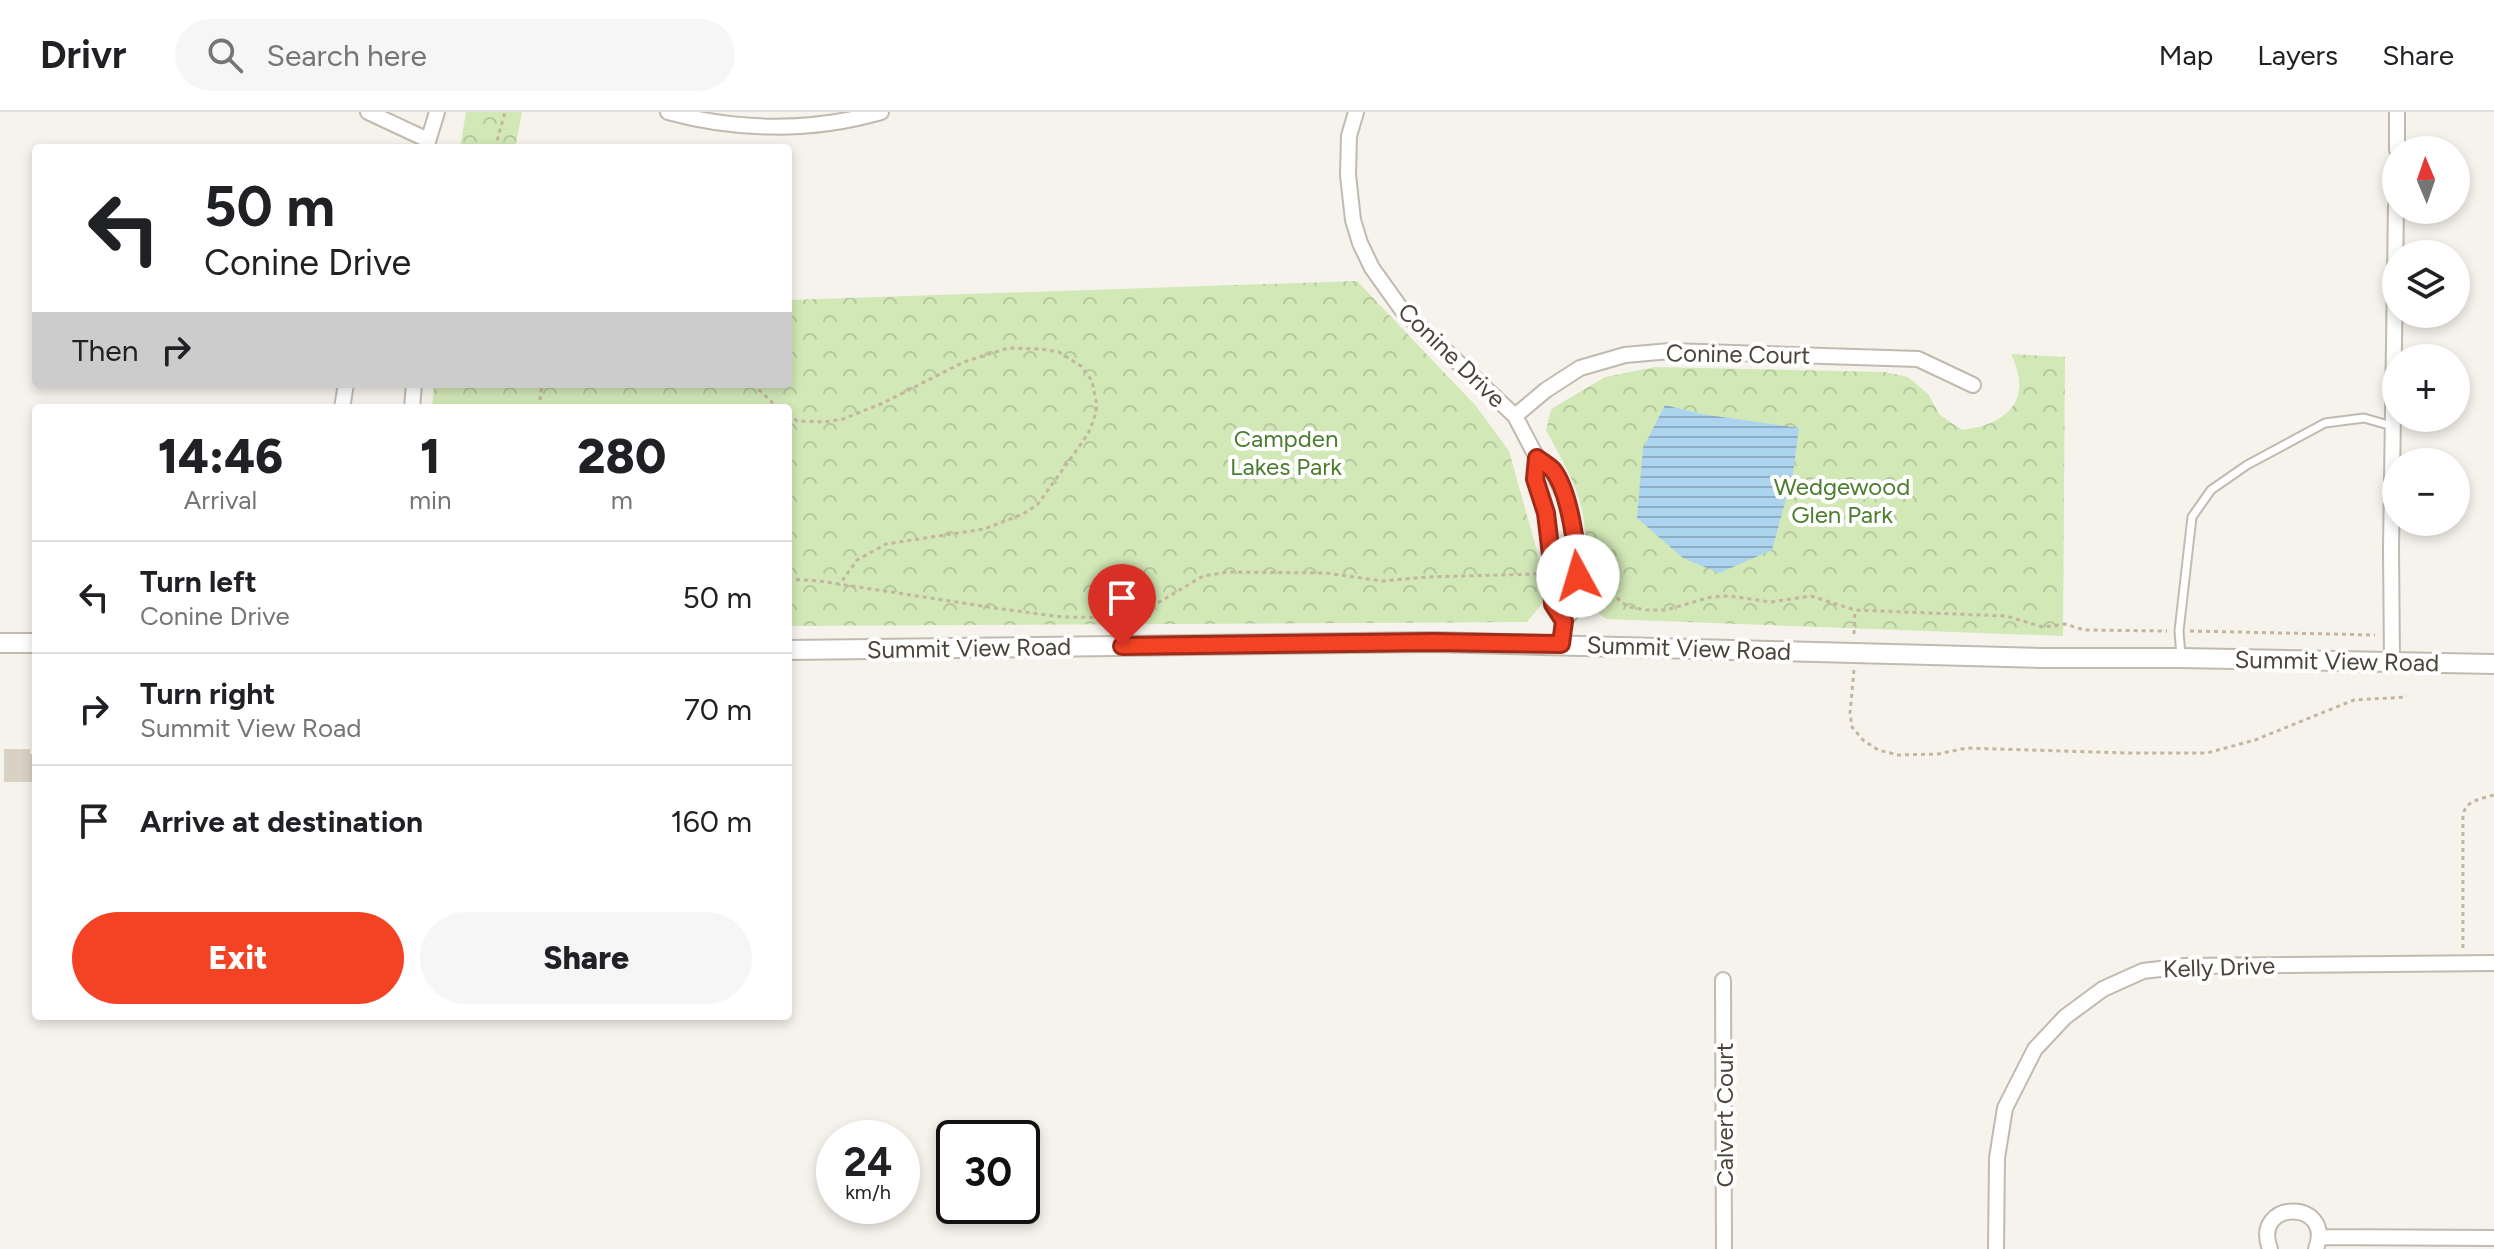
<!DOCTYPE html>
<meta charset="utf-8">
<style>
body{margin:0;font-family:Figtree,sans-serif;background:#f6f6f6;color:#202124;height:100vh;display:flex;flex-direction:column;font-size:30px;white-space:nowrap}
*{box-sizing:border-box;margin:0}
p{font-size:26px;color:#757577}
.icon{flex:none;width:44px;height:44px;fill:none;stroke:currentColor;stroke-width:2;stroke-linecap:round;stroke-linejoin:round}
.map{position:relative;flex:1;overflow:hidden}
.sheet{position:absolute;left:32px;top:292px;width:760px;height:616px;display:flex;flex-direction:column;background:#fff;border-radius:8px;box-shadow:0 4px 12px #0003}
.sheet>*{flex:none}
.top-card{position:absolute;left:32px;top:32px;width:760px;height:244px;border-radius:8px;box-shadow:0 4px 12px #0003;background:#fff;color:#202124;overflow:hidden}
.needle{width:52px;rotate:358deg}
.buttons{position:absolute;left:2382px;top:24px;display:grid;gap:16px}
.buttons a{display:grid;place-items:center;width:88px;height:88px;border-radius:50%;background:#fff;box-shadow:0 4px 12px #0003;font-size:40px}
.speed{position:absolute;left:816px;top:1008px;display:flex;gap:16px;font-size:40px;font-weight:700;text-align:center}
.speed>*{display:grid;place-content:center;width:104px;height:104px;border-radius:50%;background:#fff;box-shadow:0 4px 12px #0003;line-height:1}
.speed small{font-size:20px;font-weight:400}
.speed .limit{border:4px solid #111;border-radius:12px;background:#fff;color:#111}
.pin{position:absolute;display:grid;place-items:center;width:68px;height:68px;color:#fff;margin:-82px -34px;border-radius:50% 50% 50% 0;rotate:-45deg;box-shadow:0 0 8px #0007}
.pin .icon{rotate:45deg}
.me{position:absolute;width:88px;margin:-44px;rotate:354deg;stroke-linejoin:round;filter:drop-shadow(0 0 6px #0008)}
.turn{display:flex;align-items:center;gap:28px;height:168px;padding:0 40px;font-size:36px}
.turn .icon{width:104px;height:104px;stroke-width:2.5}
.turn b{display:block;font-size:56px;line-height:68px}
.then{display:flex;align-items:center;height:76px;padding:0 40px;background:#0003;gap:16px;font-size:30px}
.eta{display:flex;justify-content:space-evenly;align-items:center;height:136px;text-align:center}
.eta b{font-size:48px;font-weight:800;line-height:56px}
.action{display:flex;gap:16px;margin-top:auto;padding:16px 40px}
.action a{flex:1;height:92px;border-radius:48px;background:#f44225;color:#fff;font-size:32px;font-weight:800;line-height:92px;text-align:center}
.action a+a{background:#f6f6f6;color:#202124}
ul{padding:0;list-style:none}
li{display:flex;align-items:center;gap:24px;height:112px;padding:0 40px;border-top:2px solid #e0e0e0}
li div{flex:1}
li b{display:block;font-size:30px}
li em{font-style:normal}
header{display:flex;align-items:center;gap:48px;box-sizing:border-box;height:112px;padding:0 40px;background:#fff;border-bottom:2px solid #e0e0e0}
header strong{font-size:38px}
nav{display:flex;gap:44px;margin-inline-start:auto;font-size:28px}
.search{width:560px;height:72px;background:#f6f6f6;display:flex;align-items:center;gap:20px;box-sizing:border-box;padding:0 28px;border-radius:44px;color:#757577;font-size:30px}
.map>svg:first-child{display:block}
.forest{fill:url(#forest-crowns)}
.water{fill:url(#water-rules)}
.building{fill:#dad1c5}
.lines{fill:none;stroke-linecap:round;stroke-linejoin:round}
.service-casing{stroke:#c1baaf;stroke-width:11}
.minor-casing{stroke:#c1baaf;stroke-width:18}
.tertiary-casing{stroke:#c1baaf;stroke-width:22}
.path{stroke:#c3b6a0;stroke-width:3;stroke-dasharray:4 4;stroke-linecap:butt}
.service{stroke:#fff;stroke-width:7}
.minor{stroke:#fff;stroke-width:14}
.tertiary{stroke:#fff;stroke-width:18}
.route-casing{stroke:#9f2b18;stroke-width:20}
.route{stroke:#f44225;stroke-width:14}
.labels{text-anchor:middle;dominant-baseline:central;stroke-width:8;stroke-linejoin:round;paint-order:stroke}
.street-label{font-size:24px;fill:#4a443a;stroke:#fff}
.park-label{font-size:24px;fill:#4c7c2d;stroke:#fff}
</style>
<header>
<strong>Drivr</strong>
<div class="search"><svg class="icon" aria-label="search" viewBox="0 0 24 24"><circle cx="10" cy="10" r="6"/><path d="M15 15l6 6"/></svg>Search here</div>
<nav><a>Map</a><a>Layers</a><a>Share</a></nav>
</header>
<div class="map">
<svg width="2494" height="1137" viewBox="0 0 2494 1137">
<defs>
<pattern id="forest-crowns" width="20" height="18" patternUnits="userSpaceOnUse" patternTransform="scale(2)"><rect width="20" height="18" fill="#d2e8b7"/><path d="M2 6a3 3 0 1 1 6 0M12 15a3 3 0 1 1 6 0" fill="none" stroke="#b6c89e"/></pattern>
<pattern id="water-rules" width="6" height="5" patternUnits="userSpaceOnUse" patternTransform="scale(2)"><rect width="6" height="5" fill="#acd4ef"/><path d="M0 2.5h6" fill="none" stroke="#8eaec3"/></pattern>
</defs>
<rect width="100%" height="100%" fill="#f6f3ec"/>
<path class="forest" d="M 466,0 L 522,0 L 515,36 L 460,36 Z
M 1357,169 L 1476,294 L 1509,339 L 1538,443 L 1546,487 L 1527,510 L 788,514 L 788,296 L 432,296 L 434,272 L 788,272 L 788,188 Z
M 2011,242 L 2065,245 L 2063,524 L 1606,507 L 1587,492 C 1588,460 1588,429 1582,398 C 1576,370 1559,343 1546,318 L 1551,297 L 1605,265 L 1655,255 L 1885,260 L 1908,265 L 1928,282 L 1940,303 L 1962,318 C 2006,313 2034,289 2011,242 Z"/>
<path class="water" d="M 1665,293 L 1701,302 L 1799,316 L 1793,361 L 1772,438 L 1719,461 L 1683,446 L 1637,406 L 1643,336 Z"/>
<path class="building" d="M 4,637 L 30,637 L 30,642 L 36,642 L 36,670 L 4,670 Z"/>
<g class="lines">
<g class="service-casing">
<path id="service" d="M 2181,544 L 2179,519 L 2192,405 L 2211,378 L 2247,353 L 2325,311 L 2364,306 L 2392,314"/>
</g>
<g class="minor-casing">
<path id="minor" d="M 368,0 L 428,28
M 668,0 C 737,19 812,20 881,0
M 1356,0 L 1349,24 L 1348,63 L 1353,108 L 1360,131 L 1372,156 L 1402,198 L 1515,304 L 1537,346 L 1552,358 L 1565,385 L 1574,423 L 1578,464 L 1576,495 L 1564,509 L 1561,532
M 426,36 L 437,0
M 2397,38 L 2397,0
M 342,296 L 346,272
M 412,296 L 414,272
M 1515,304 L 1546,278 L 1580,256 L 1625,243 L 1670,239 L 1918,247 L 1973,273
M 1537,346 L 1535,367 L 1546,401 L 1551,443 L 1553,492 L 1564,509
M 2392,550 L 2391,437 L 2396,94
M 1723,868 L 1724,1137
M 2319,1125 L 2494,1126
M 1996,1137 L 1997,1046 L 2005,996 L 2035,937 L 2065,905 L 2103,877 L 2143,859 L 2185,854 L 2494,851
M 2270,1137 C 2251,1087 2335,1087 2316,1137"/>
</g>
<g class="tertiary-casing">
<path id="tertiary" d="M 0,531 L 36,531
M 788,538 L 1433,530 L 2040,546 L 2181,546 L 2494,552"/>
</g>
<path class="path" d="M 495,36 L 505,0
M 753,272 L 778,296
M 539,296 L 542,272
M 788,302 L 797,309 L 824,310 L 843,307 L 883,291 L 964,250 L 1008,236 L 1041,237 L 1059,240 L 1081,254 L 1092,269 L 1097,294 L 1094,307 L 1088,322 L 1038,392 L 1023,402 L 984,417 L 886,432 L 857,448 L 839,473
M 788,467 L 819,469 L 1002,497 L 1063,505 L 1125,506 L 1156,492 L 1203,464 L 1228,460 L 1326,461 L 1382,469 L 1427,465 L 1537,462
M 1592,468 L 1604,471 L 1621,490 L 1629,495 L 1646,498 L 1666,498 L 1711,485 L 1729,484 L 1771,490 L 1811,484 L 1855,498 L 2006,504 L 2043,515 L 2065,512 L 2084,518 L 2167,519
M 2190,519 L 2375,523
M 1854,522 L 1855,498
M 1854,558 L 1850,601 L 1852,615 L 1863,628 L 1878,638 L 1898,643 L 1938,642 L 1967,636 L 2128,641 L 2207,641 L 2255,628 L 2354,588 L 2407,585
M 2463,836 L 2463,703 C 2466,688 2481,687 2494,683"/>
<use href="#service" class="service"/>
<use href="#minor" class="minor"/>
<use href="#tertiary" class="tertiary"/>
</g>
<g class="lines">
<g class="route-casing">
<path id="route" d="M 1122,534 L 1433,530 L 1561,532 L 1564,509 L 1553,492 L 1551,443 L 1546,401 L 1535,367 L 1537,346 C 1542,350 1549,354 1553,358 C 1570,380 1577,437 1578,464"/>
</g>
<use href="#route" class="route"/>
</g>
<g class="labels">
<g class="street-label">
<text transform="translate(1738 242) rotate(1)">Conine Court</text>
<text transform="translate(1452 243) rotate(44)">Conine Drive</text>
<text transform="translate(969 536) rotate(-1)">Summit View Road</text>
<text transform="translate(1689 536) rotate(2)">Summit View Road</text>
<text transform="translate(2337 549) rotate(1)">Summit View Road</text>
<text transform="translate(2219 855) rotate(-2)">Kelly Drive</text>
<text transform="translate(1724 1003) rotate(-90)">Calvert Court</text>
</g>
<g class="park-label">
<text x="1286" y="326">Campden<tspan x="1286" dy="28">Lakes Park</tspan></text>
<text x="1842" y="374">Wedgewood<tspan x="1842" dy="28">Glen Park</tspan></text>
</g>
</g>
</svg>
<div class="buttons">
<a><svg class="needle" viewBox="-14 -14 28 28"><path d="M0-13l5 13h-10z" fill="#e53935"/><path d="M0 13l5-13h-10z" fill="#757577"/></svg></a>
<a><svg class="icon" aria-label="layers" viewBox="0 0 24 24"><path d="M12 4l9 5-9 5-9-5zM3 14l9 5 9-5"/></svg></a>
<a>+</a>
<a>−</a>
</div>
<div class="speed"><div>24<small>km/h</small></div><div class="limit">30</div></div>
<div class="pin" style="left:1122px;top:534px;background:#d93025"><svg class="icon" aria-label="arrive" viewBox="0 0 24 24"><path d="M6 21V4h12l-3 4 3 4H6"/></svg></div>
<svg class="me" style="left:1578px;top:464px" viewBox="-20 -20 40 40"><circle r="19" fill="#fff"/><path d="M0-13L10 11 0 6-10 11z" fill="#f44225"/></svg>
<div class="top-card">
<div class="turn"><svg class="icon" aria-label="left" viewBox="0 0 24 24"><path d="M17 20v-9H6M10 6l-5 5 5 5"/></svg><div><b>50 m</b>Conine Drive</div></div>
<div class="then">Then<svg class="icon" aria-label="right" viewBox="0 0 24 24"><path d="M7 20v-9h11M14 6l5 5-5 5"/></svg></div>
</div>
<section class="sheet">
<div class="eta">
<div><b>14:46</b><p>Arrival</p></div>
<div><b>1</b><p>min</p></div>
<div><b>280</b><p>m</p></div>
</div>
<ul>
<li><svg class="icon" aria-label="left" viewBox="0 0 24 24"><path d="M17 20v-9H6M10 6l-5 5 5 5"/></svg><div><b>Turn left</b><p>Conine Drive</p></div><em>50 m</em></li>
<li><svg class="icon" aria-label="right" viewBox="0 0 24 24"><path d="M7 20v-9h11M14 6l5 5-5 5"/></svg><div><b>Turn right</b><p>Summit View Road</p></div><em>70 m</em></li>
<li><svg class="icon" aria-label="arrive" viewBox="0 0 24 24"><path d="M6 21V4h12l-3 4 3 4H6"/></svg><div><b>Arrive at destination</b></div><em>160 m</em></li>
</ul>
<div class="action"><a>Exit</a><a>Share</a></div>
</section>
</div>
